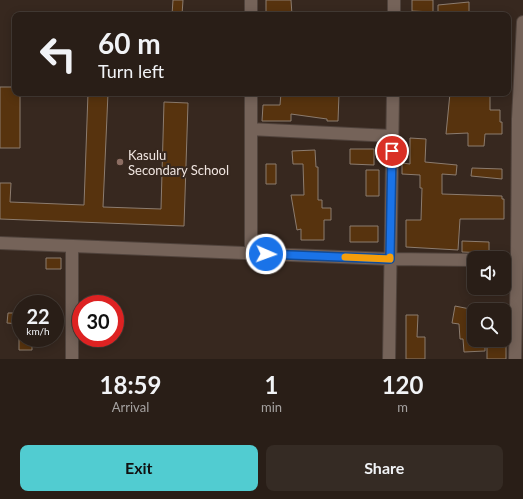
<!DOCTYPE html>
<style>
body{margin:0;font-family:Lato,sans-serif;background:#352b24;color:#f1f3f6;height:100vh;display:flex;flex-direction:column;font-size:15px;white-space:nowrap}
*{box-sizing:border-box;margin:0}
p{font-size:13px;color:#a5a2a1}
.icon{flex:none;width:22px;height:22px;fill:none;stroke:currentColor;stroke-width:2;stroke-linecap:round;stroke-linejoin:round}
.map{position:relative;height:359px;overflow:hidden}
.panel{display:flex;flex-direction:column;background:#291e17;flex:1}
.panel>*{flex:none}
.banner{position:absolute;left:12px;top:12px;width:499px;height:84px;border-radius:8px;box-shadow:0 2px 10px #0003,0 0 0 1px #453c36;background:#291e17;color:#f1f3f6;overflow:hidden}
.fabs{position:absolute;left:467px;top:251px;display:grid;gap:8px}
.fabs a{display:grid;place-items:center;width:44px;height:44px;border-radius:8px;background:#291e17;box-shadow:0 2px 10px #0003,0 0 0 1px #453c36;font-size:20px}
.speed{position:absolute;left:12px;top:295px;display:flex;gap:8px;font-size:20px;font-weight:700;text-align:center}
.speed>*{display:grid;place-content:center;width:52px;height:52px;border-radius:50%;background:#291e17;box-shadow:0 2px 10px #0003,0 0 0 1px #453c36;line-height:1}
.speed small{font-size:10px;font-weight:400}
.speed .limit{border:6px solid #d22;background:#fff;color:#111}
.pin{position:absolute;display:grid;place-items:center;width:34px;height:34px;color:#fff;margin:-17px;border:2px solid #fff;border-radius:50%;box-shadow:0 1px 4px #0007}
.me{position:absolute;width:44px;margin:-22px;rotate:92deg;stroke-linejoin:round;filter:drop-shadow(0 0 3px #0008)}
.turn{display:flex;align-items:center;gap:14px;height:84px;padding:0 20px;font-size:18px}
.turn .icon{width:52px;height:52px;stroke-width:2.5}
.turn b{display:block;font-size:28px;line-height:34px}
.eta{display:flex;justify-content:space-evenly;align-items:center;height:68px;text-align:center}
.eta b{font-size:24px;font-weight:700;line-height:28px}
.action{display:flex;gap:8px;margin-top:auto;padding:8px 20px}
.action a{flex:1;height:46px;border-radius:8px;background:#51ccd1;color:#111;font-size:16px;font-weight:700;line-height:46px;text-align:center}
.action a+a{background:#352b24;color:#f1f3f6}
.map>svg:first-child{display:block}
.building{fill:#57330e;stroke:#8c7c6f}
.lines{fill:none;stroke-linecap:round;stroke-linejoin:round}
.street-casing{stroke:#50433c;stroke-width:14}
.street{stroke:#756359;stroke-width:12}
.route-casing{stroke:#114b97;stroke-width:10}
.route{stroke:#1a73e8;stroke-width:7}
.slow{stroke:#f59e0b;stroke-width:7}
.education-dot{fill:#8d6e63;stroke:#37281f;stroke-width:1.5}
.labels{text-anchor:middle;dominant-baseline:central;stroke-width:4;stroke-linejoin:round;paint-order:stroke}
.poi-label{font-size:13px;fill:#f0e5e0;stroke:#37281f;text-anchor:start}
</style>
<div class="map">
<svg width="523" height="359" viewBox="0 0 523 359">
<rect width="100%" height="100%" fill="#37281f"/>
<path class="building" d="M 173,0 L 183,0 L 182,15 L 172,15 Z
M 266,0 L 291,0 L 292,15 L 266,15 Z
M 412,0 L 433,0 L 433,12 L 412,11 Z
M 469,2 L 469,12 L 438,12 L 438,5 Z
M 0,87 L 15,87 L 15,93 L 20,93 L 20,148 L 0,148 Z
M 88,93 L 108,93 L 103,207 L 161,209 L 164,102 L 188,103 L 184,226 L 0,219 L 0,183 L 11,183 L 10,202 L 84,205 Z
M 281,93 L 339,94 L 338,121 L 327,121 L 327,119 L 291,114 L 291,121 L 262,121 L 263,105 L 280,105 Z
M 450,93 L 490,93 L 490,110 L 500,110 L 500,122 L 502,122 L 502,134 L 485,134 L 484,146 L 468,146 L 468,133 L 446,134 Z
M 410,138 L 426,139 L 425,162 L 457,165 L 456,175 L 442,174 L 442,194 L 502,196 L 502,199 L 504,199 L 504,219 L 460,219 L 458,250 L 406,247 L 406,220 L 421,220 L 422,188 L 420,188 L 420,175 L 402,174 L 402,163 L 410,164 Z
M 350,149 L 374,149 L 374,165 L 350,164 Z
M 315,150 L 316,167 L 318,167 L 318,200 L 322,200 L 322,208 L 331,208 L 331,220 L 324,220 L 324,240 L 301,240 L 301,229 L 297,230 L 291,195 L 304,195 L 303,164 L 293,164 L 292,151 Z
M 266,164 L 276,164 L 276,184 L 266,184 Z
M 472,168 L 502,169 L 502,179 L 471,176 Z
M 366,170 L 379,170 L 379,196 L 366,196 Z
M 350,226 L 378,226 L 378,242 L 350,242 Z
M 462,241 L 489,242 L 489,253 L 462,252 Z
M 46,258 L 61,258 L 61,269 L 46,269 Z
M 455,306 L 475,310 L 474,310 L 473,325 L 474,340 L 474,341 L 485,341 L 485,351 L 464,352 L 463,339 L 460,339 L 459,324 L 452,323 Z
M 8,313 L 21,313 L 21,324 L 7,323 Z
M 406,315 L 418,315 L 417,337 L 425,337 L 425,359 L 406,359 Z
M 19,338 L 32,338 L 32,350 L 19,350 Z
M 487,344 L 506,344 L 506,359 L 487,359 Z"/>
<g class="lines">
<g class="street-casing">
<path id="street" d="M 251,0 L 251,15
M 394,15 L 394,0
M 251,129 L 392,136
M 0,243 L 390,259 L 474,260
M 251,253 L 251,93
M 504,261 L 517,261
M 72,359 L 72,246
M 389,359 L 393,93
M 515,359 L 517,261 L 518,119 L 523,22"/>
</g>
<use href="#street" class="street"/>
</g>
<g class="lines">
<g class="route-casing">
<path id="route" d="M 266,254 L 390,259 L 392,151"/>
</g>
<use href="#route" class="route"/>
<path class="slow" d="M 345,257 L 390,259 L 390,257"/>
</g>
<circle class="education-dot" cx="120" cy="162" r="4"/>
<g class="labels">
<g class="poi-label">
<text x="128" y="155">Kasulu<tspan x="128" dy="15">Secondary School</tspan></text>
</g>
</g>
</svg>
<div class="fabs">
<a><svg class="icon" aria-label="sound" viewBox="0 0 24 24"><path d="M4 9h4l5-4v14l-5-4H4zM17 9q2 3 0 6"/></svg></a>
<a><svg class="icon" aria-label="search" viewBox="0 0 24 24"><circle cx="10" cy="10" r="6"/><path d="M15 15l6 6"/></svg></a>
</div>
<div class="speed"><div>22<small>km/h</small></div><div class="limit">30</div></div>
<div class="pin" style="left:392px;top:151px;background:#d93025"><svg class="icon" aria-label="arrive" viewBox="0 0 24 24"><path d="M6 21V4h12l-3 4 3 4H6"/></svg></div>
<svg class="me" style="left:266px;top:254px" viewBox="-20 -20 40 40"><circle r="17" fill="#1a73e8" stroke="#fff" stroke-width="3"/><path d="M0-11L8 9 0 5-8 9z" fill="#fff"/></svg>
<div class="banner">
<div class="turn"><svg class="icon" aria-label="left" viewBox="0 0 24 24"><path d="M17 20v-9H6M10 6l-5 5 5 5"/></svg><div><b>60 m</b>Turn left</div></div>
</div>
</div>
<section class="panel">
<div class="eta">
<div><b>18:59</b><p>Arrival</p></div>
<div><b>1</b><p>min</p></div>
<div><b>120</b><p>m</p></div>
</div>
<div class="action"><a>Exit</a><a>Share</a></div>
</section>
